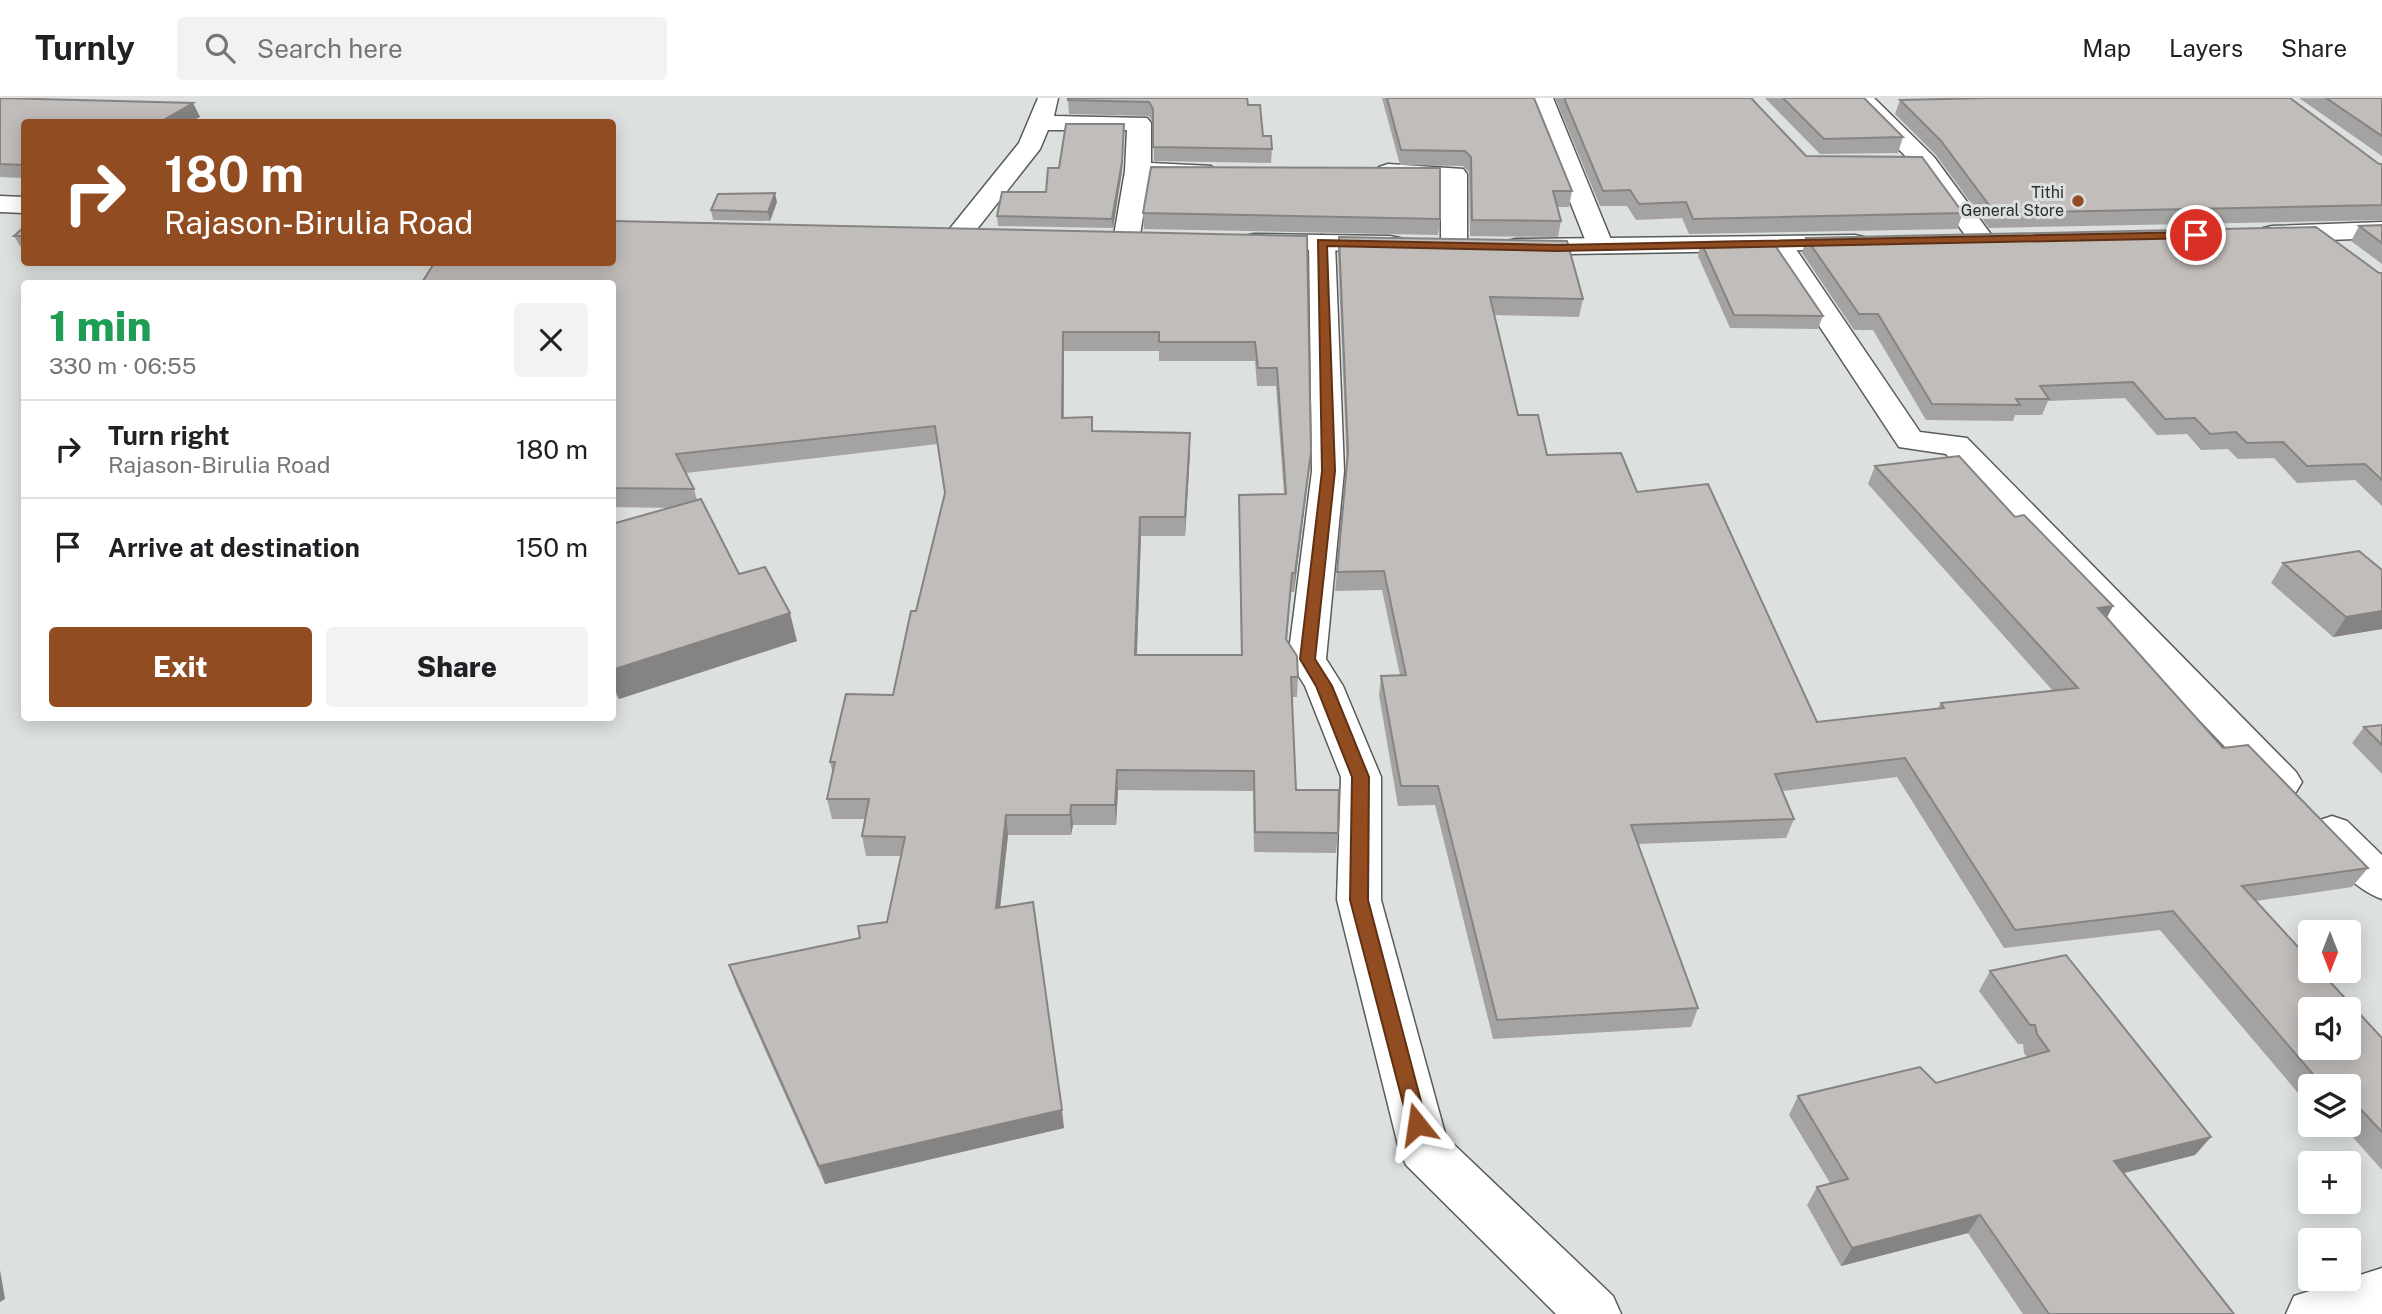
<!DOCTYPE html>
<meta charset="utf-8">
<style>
body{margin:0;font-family:"Public Sans",sans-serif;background:#f2f2f2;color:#202124;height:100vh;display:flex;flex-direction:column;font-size:26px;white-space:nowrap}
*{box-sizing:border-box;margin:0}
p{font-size:23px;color:#757577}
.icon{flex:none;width:38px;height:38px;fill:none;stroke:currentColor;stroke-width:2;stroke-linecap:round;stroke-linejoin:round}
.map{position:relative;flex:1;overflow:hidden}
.sheet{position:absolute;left:21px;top:182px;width:595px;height:441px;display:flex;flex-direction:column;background:#fff;border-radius:7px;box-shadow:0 4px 18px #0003}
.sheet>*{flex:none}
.guide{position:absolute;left:21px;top:21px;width:595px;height:147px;border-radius:7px;box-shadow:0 4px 18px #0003;background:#914c21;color:#fff;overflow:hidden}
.needle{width:46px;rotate:180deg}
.buttons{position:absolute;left:2298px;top:822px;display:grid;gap:14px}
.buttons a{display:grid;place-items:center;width:63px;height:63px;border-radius:7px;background:#fff;box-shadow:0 4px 18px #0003;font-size:35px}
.pin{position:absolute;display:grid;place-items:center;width:60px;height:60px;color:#fff;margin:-30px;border:4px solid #fff;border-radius:50%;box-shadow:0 2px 7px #0007}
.me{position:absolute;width:77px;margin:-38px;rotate:345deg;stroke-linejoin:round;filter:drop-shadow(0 0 5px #0008)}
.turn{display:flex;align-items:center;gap:24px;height:147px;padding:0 28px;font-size:32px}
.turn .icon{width:91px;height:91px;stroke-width:2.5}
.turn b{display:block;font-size:49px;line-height:60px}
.round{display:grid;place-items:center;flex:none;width:74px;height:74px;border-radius:7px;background:#f2f2f2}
.overview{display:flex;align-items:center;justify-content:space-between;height:119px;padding:0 28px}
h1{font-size:42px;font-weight:800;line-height:52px;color:#1e9e55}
.action{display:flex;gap:14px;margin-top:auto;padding:14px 28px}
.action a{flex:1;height:80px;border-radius:7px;background:#914c21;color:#fff;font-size:28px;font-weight:800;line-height:80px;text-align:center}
.action a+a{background:#f2f2f2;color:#202124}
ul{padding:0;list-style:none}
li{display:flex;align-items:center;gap:21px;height:98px;padding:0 28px;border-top:2px solid #e0e0e0}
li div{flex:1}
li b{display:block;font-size:26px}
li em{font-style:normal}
header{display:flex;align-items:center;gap:42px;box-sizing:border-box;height:98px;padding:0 35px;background:#fff;border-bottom:2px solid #e0e0e0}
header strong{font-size:33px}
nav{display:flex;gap:38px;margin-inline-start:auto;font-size:24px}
.search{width:490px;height:63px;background:#f2f2f2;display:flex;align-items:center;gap:18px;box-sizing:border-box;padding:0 24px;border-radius:7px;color:#757577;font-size:26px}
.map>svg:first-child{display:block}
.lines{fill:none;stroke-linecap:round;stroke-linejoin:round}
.street-casing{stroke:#595c5c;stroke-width:3}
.secondary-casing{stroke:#595c5c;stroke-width:3}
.street{fill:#fff;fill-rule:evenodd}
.secondary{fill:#fff;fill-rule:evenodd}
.wall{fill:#a5a3a1;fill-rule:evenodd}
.shaded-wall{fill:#868483}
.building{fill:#c0bdbb;stroke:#868483;stroke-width:2;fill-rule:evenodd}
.route{fill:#914c21;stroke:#5e3115;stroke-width:2}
.poi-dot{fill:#914c21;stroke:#dce0df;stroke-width:2.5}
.labels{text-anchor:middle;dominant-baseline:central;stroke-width:6;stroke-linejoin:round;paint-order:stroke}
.far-poi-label{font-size:16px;fill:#2d2f2f;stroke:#dce0df;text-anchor:end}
</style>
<header>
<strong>Turnly</strong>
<div class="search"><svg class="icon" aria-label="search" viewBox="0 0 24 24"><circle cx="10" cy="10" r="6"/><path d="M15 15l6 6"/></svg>Search here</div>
<nav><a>Map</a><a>Layers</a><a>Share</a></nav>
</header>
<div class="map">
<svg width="2382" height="1216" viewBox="0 0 2382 1216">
<rect width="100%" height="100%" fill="#dce0df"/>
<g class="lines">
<g class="street-casing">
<path id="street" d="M 1038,0 L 1058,0 L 1054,18 L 1147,20 L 1151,25 L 1151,65 L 1211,68 L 1215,73 L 1211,78 L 1149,81 L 1139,143 L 1135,149 L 1117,149 L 1113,143 L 1125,73 L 1127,32 L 1048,32 L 1040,51 L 966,145 L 948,145 L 944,139 L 948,133 L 1019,45 Z
M 1529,0 L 1553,0 L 1614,149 L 1611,155 L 1591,155 L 1588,149 Z
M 1849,0 L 1874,0 L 1934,59 L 1995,142 L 1991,148 L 1973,148 L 1916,69 Z
M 1388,66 L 1463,71 L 1467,76 L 1467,148 L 1464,154 L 1444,154 L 1441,148 L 1441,83 L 1379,79 L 1375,74 L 1379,69 Z
M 1322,137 L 1331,139 L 1335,145 L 1344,373 L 1326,561 L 1343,588 L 1381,679 L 1381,802 L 1446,1039 L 1613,1198 L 1621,1216 L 1556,1216 L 1406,1067 L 1399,1051 L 1337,802 L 1341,679 L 1305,588 L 1288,561 L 1312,373 L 1309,145 L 1313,139 Z
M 1779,139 L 1789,141 L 1920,334 L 1967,340 L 2296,674 L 2302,684 L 2296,694 L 2282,699 L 2268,694 L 1946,356 L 1899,349 L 1766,147 L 1769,141 Z
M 2332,718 L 2347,723 L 2382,757 L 2382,801 C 2355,792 2325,759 2311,734 L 2317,723 Z
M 2382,1170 L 2382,1216 L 2286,1216 L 2294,1198 Z"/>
</g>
<g class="secondary-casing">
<path id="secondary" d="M 0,98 L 24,99 L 24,115 L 0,114 Z
M 2382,124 L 2382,140 L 2272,144 L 2263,142 L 2259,136 L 2263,130 L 2272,128 Z
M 1254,136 L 1390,138 L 1400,140 L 1403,146 L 1400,152 L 1390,154 L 1245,150 L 1241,144 L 1245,138 Z
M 1855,137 L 1864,139 L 1868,145 L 1864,151 L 1516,157 L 1506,155 L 1503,149 L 1506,143 L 1516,141 Z"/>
</g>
<use href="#street" class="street"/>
<use href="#secondary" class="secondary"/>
</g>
<path class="wall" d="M 0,0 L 193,5 L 200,19 L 24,24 L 24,80 L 0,79 Z
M 1068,0 L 1248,7 L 1263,38 L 1272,51 L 1271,65 L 1154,63 L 1153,25 L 1149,18 L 1069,16 Z
M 1382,0 L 1534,0 L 1572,93 L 1569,109 L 1557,109 L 1561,123 L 1558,139 L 1470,138 L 1469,74 L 1463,68 L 1400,67 Z
M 1555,0 L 1751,0 L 1806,58 L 1963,115 L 1957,131 L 1689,136 L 1682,120 L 1636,122 L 1627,108 L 1600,108 Z
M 1765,0 L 1864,0 L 1903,39 L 1898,55 L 1820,56 Z
M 2299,0 L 2382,0 L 2382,58 Z
M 1900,2 L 2379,66 L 2382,66 L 2382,122 L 1989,130 L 1936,57 L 1895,16 Z
M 1124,26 L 1122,73 L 1113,130 L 998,128 L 997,118 L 1046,94 L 1059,70 Z
M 777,104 L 770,123 L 713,122 L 711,112 Z
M 1143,115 L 1440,121 L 1438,137 L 1144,131 Z
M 2382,127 L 2382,166 L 2351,143 L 2359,128 Z
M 24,129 L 24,153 L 23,153 L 14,138 Z
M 1307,138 L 1309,373 L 1294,494 L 1291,494 L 1287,542 L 1298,579 L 1297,599 L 1292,599 L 1296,692 L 1338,735 L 1336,755 L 1254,754 L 1253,693 L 1118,692 L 1116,727 L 1073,727 L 1071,737 L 1008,737 L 1000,809 L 1064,1030 L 825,1086 L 736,887 L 729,867 L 860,840 L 887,824 L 901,758 L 866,758 L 862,738 L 866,721 L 832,721 L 827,701 L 833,676 L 830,664 L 893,597 L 916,513 L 945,396 L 938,346 L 686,375 L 694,391 L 697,402 L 739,476 L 797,543 L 619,601 L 612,590 L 612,426 L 671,410 L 612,409 L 612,186 ZM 1064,253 L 1159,253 L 1159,263 L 1255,263 L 1257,288 L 1276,288 L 1284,396 L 1239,397 L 1241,557 L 1137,557 L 1141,438 L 1185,438 L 1190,354 L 1092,333 L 1064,320 Z
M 1339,139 L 1583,201 L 1579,219 L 1494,217 L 1518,317 L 1547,357 L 1637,394 L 1817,624 L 1938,610 L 1941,605 L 2053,593 L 1868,386 L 1875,368 L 2015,419 L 2113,508 L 2107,519 L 2223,650 L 2368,770 L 2352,789 L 2256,803 L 2382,940 L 2382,1072 L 2342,1027 L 2348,1027 L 2348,989 L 2310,989 L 2310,1009 L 2160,832 L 2004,850 L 1897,679 L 1782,693 L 1794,721 L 1786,740 L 1638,746 L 1698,910 L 1691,929 L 1493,941 L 1435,707 L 1398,708 L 1379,597 L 1381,578 L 1400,577 L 1382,492 L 1335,493 L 1347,371 L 1338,156 Z
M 1806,140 L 2382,175 L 2382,408 L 2355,382 L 2297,385 L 2274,360 L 2238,361 L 2228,351 L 2201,352 L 2187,336 L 2157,337 L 2125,300 L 2048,303 L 2042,317 L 2015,317 L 2013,323 L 1926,322 L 1873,232 L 1854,232 L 1802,155 Z
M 1701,144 L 1823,218 L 1818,231 L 1730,230 L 1698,158 Z
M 2283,465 L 2382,472 L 2382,531 L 2333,539 L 2271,485 Z
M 2382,627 L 2382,676 L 2352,645 L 2364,629 Z
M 1990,873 L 2211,1039 L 2195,1057 L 2124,1075 L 2234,1216 L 2023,1216 L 1968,1135 L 1841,1168 L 1807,1107 L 1817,1089 L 1830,1085 L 1789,1017 L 1798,998 L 1936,985 L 2027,959 L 2024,955 L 2023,946 L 2018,946 L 1979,893 Z"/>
<path class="shaded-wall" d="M 193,5 L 200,19 L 190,24 L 160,24 Z
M 1124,26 L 1122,73 L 1113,130 L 1112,121 Z
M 775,95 L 777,104 L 770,123 L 768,114 Z
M 1063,234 L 1064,253 L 1063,339 L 1062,320 Z
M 1190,335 L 1190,354 L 1185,438 L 1185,419 Z
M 1311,354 L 1309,373 L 1294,494 L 1295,475 Z
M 1140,419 L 1141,438 L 1136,576 L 1135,557 Z
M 2113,508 L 2103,527 L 2098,510 Z
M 2382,513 L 2382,531 L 2333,539 L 2346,519 Z
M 790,515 L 797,543 L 619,601 L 612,582 L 612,572 Z
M 1117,672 L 1118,692 L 1116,727 L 1115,707 Z
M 1071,707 L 1073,727 L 1071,737 L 1070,717 Z
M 1006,717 L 1008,737 L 998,829 L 996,810 Z
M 1062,1012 L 1064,1030 L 825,1086 L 819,1068 Z
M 2211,1039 L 2195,1057 L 2100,1081 L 2114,1063 Z
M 1980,1117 L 1968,1135 L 1841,1168 L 1852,1150 Z
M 0,1172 L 5,1201 L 0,1204 Z"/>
<path class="building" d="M 0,0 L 193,5 L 160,24 L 24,24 L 24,67 L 0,66 Z
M 1068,0 L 1247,0 L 1248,7 L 1260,7 L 1263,38 L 1271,38 L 1272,51 L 1153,49 L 1153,11 L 1149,4 L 1068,2 Z
M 1387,0 L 1534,0 L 1572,93 L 1553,93 L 1561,123 L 1472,122 L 1471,59 L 1465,53 L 1401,52 Z
M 1564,0 L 1751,0 L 1806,58 L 1922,59 L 1963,115 L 1693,121 L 1686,104 L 1639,106 L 1630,92 L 1603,93 Z
M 1783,0 L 1864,0 L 1903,39 L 1824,41 Z
M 1988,0 L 2290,0 L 2379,66 L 2382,66 L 2382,107 L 1995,115 L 1941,43 L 1900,2 Z
M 2326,0 L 2382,0 L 2382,38 Z
M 1066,26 L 1124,26 L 1122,64 L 1112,121 L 997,118 L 1002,94 L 1046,94 L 1048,70 L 1059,70 Z
M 1151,69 L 1440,70 L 1440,121 L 1143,115 Z
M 775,95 L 768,114 L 711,112 L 718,96 Z
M 612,123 L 1307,138 L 1311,354 L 1295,475 L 1292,475 L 1286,541 L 1297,558 L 1298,579 L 1291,579 L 1296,692 L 1339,692 L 1338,735 L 1255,734 L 1254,673 L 1117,672 L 1115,707 L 1071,707 L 1070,717 L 1006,717 L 996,810 L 1033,804 L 1062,1012 L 819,1068 L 729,867 L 860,840 L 858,828 L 887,824 L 905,739 L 862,738 L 869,701 L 827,701 L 835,664 L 830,664 L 846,596 L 893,597 L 911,513 L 916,513 L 945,395 L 935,328 L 676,356 L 694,391 L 612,390 L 612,186 L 421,186 L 435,164 L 612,164 ZM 1063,234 L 1159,234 L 1159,244 L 1255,244 L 1258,270 L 1277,270 L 1286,396 L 1239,397 L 1242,557 L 1135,557 L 1140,419 L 1185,419 L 1190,335 L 1092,333 L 1092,319 L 1062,320 Z
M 2382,127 L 2382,145 L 2359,128 Z
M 24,129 L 24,138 L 14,138 Z
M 2316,129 L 2379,175 L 2382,175 L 2382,382 L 2365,366 L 2307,368 L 2283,344 L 2247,345 L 2236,334 L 2210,336 L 2195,320 L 2165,321 L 2133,284 L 2040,288 L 2049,301 L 2016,301 L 2020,307 L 1932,306 L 1878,216 L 1859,216 L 1806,140 Z
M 1339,139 L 1567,143 L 1583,201 L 1490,199 L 1518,317 L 1538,317 L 1547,357 L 1621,355 L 1637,394 L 1708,386 L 1817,624 L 1944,610 L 1941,605 L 2078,590 L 1875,368 L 1959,358 L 2015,419 L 2024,417 L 2113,508 L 2098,510 L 2223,650 L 2248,647 L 2368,770 L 2242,788 L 2310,862 L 2310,873 L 2320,873 L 2382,940 L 2382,1034 L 2348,998 L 2348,989 L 2324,989 L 2173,813 L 2015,832 L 1905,660 L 1775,676 L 1794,721 L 1631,727 L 1698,910 L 1497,922 L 1438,688 L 1401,688 L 1381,578 L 1406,577 L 1384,473 L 1337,474 L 1348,354 ZM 2310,912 L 2348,912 L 2348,950 L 2310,950 Z
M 1772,143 L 1823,218 L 1734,217 L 1701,144 Z
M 701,401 L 739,476 L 765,469 L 790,515 L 612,572 L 612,426 Z
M 2359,453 L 2382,472 L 2382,513 L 2346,519 L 2283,465 Z
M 2382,627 L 2382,647 L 2364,629 Z
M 2066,857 L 2211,1039 L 2114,1063 L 2234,1216 L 2049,1216 L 1980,1117 L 1852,1150 L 1817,1089 L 1848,1081 L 1798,998 L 1920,969 L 1936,985 L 2049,953 L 2037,936 L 2035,927 L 2030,927 L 1990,873 Z"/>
<path class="route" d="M 2196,134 L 2201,137 L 2199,140 L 1556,153 L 1327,148 L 1335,373 L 1315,561 L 1332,588 L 1369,679 L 1368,802 L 1427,1026 L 1424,1032 L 1417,1035 L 1410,1032 L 1350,802 L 1352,679 L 1316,588 L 1300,561 L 1322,373 L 1318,142 L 1556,147 Z"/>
<circle class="poi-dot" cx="2078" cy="103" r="7"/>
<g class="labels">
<g class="far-poi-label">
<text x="2064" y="94">Tithi<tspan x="2064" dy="18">General Store</tspan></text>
</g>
</g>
</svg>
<div class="buttons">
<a><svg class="needle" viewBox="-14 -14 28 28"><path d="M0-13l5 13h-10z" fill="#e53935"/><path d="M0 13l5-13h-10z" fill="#757577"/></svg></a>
<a><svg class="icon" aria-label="sound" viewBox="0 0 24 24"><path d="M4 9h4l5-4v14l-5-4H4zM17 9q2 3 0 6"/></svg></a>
<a><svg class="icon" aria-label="layers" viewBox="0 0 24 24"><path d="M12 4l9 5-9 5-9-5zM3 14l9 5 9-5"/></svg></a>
<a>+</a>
<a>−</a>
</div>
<div class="pin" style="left:2196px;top:137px;background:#d93025"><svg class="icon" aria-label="arrive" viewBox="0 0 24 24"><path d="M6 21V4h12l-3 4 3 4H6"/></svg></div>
<svg class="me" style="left:1417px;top:1026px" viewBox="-20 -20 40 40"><path d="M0-17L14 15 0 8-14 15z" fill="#914c21" stroke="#fff" stroke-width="4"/></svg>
<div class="guide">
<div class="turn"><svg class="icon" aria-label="right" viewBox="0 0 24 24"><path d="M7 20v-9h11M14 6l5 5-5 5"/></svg><div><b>180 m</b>Rajason-Birulia Road</div></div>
</div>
<section class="sheet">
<div class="overview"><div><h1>1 min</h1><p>330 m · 06:55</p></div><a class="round"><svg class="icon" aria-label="close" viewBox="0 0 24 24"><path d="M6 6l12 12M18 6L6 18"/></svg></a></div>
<ul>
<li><svg class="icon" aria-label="right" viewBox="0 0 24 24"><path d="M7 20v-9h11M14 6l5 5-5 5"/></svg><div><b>Turn right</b><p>Rajason-Birulia Road</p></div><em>180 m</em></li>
<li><svg class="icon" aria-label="arrive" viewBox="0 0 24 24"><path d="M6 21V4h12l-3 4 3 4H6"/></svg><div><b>Arrive at destination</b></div><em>150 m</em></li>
</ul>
<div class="action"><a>Exit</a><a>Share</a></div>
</section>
</div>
